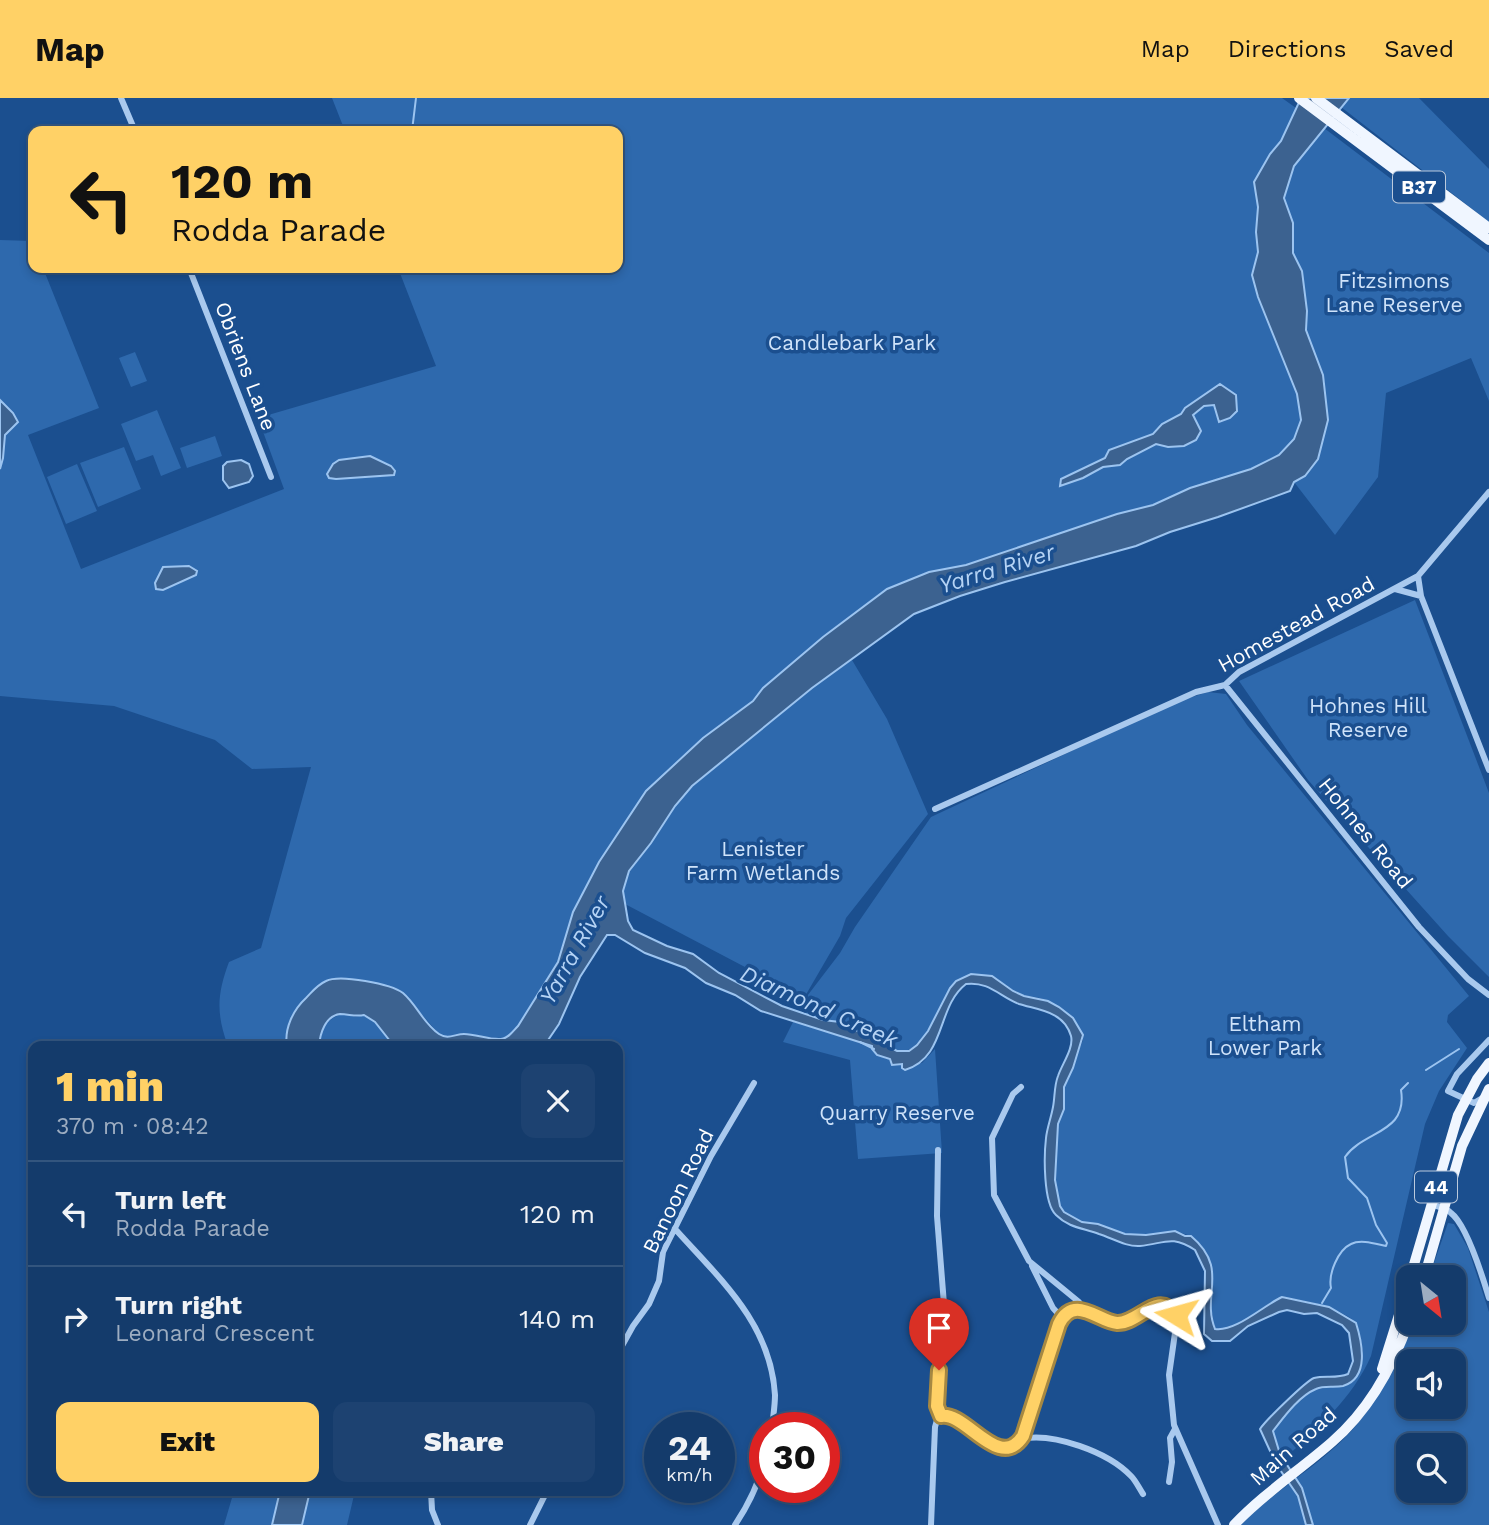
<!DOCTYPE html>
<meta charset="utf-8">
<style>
body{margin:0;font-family:"Work Sans",sans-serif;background:#1d4271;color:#f1f3f6;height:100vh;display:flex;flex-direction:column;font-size:26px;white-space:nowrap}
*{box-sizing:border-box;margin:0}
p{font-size:23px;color:#9dadc1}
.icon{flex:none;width:38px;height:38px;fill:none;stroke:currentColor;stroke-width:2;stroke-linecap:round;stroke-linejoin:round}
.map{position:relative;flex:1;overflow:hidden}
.side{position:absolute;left:28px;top:943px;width:595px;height:455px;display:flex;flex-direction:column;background:#143b6b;border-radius:14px;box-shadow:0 4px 10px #0003,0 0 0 2px #33557e}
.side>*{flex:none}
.hud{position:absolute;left:28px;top:28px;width:595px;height:147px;border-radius:14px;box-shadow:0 4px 10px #0003,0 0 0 2px #33557e;background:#ffd166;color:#111;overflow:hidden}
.needle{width:46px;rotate:150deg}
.fabs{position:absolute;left:1396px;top:1167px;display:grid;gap:14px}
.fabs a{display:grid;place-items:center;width:70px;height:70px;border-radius:14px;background:#143b6b;box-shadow:0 4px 10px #0003,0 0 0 2px #33557e;font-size:35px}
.speed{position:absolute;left:644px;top:1314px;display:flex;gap:14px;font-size:35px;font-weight:700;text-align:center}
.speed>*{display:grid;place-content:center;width:91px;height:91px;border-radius:50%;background:#143b6b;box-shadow:0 4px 10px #0003,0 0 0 2px #33557e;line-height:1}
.speed small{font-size:18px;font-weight:400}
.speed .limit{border:10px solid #d22;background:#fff;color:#111}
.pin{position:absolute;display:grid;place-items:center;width:60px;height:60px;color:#fff;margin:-72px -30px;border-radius:50% 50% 50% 0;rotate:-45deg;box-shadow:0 0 7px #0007}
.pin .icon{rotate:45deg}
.me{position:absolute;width:77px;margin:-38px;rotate:278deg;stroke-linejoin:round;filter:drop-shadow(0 0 5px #0008)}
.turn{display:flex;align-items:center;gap:24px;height:147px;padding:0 28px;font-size:32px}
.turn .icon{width:91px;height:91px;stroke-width:2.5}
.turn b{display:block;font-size:49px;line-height:60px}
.round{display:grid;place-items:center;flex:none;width:74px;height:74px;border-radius:14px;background:#1d4271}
.summary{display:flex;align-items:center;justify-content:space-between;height:119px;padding:0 28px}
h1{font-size:42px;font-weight:800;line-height:52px;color:#ffd166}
.cta{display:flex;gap:14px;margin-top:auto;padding:14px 28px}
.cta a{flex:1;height:80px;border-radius:14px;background:#ffd166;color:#111;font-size:28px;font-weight:800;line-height:80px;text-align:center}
.cta a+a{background:#1d4271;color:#f1f3f6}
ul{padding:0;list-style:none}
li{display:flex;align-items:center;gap:21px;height:105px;padding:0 28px;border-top:2px solid #33557e}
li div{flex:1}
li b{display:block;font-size:26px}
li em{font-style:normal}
header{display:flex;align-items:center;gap:42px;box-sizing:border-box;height:98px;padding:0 35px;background:#ffd166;color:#111}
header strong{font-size:33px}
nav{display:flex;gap:38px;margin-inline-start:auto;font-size:24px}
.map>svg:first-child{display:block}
.green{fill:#2e69ad;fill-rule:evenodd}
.water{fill:#3c6290;stroke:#9cc4f0;stroke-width:2}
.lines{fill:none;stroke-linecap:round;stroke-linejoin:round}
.stream{stroke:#9cc4f0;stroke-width:2}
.street{stroke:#a9c9ee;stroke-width:6}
.primary{stroke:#f0f6ff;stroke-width:10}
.route-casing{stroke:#a68842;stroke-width:18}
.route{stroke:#ffd166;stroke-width:12}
.labels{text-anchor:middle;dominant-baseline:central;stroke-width:7;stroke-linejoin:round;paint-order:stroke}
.shield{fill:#1b4f8f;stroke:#bbcadd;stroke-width:2}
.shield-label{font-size:19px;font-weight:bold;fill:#fff}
.park-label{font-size:21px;fill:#cfe3fa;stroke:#1b4f8f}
.street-label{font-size:21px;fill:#fff;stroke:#1b4f8f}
.water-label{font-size:23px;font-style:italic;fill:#b5d3f5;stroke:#1b4f8f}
</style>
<header>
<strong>Map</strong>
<nav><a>Map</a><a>Directions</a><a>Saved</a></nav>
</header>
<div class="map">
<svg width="1489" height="1427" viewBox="0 0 1489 1427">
<rect width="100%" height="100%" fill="#1b4f8f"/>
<path class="green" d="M 332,0 L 1282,0 L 1296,10 L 1281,43 L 1270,56 L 1254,84 L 1258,109 L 1256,134 L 1258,154 L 1252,177 L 1258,199 L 1297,296 L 1301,322 L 1294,341 L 1279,357 L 1251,371 L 1190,390 L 1153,407 L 1116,416 L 966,467 L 929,474 L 887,491 L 823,539 L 763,590 L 753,603 L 703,640 L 663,677 L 573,814 L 558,864 L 518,928 L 510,937 L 502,941 L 461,935 L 452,939 L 440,937 L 401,893 L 376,885 L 353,881 L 327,882 L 311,895 L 286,944 L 287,948 L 228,948 C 216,916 217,896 229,864 L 261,850 L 311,669 L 252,671 L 215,642 L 114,608 L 0,598 L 0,142 L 32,143 L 33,170 L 43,170 L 99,310 L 28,337 L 81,471 L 284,391 L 258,320 L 436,268 L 398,170 L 618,170 L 618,33 L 345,33 Z
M 1349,0 L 1419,0 L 1489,71 L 1489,124 L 1341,9 Z
M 1324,30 L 1489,155 L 1489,303 L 1471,260 L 1386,295 L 1378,379 L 1335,437 L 1294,384 L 1303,379 L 1325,285 L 1306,232 L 1307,213 L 1302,173 L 1293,155 L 1293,126 L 1284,100 L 1294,68 Z
M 135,254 L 147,283 L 131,289 L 119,260 Z
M 157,312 L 181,370 L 161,378 L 153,357 L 136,363 L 121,326 Z
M 215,338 L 222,358 L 187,370 L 180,350 Z
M 124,349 L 141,391 L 98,409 L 80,365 Z
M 77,366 L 97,413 L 66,426 L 47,379 Z
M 1415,502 L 1489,695 L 1489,879 L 1448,838 L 1308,682 L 1239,583 Z
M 852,562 L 887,621 L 928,716 L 846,820 L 840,838 L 804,900 L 625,806 L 623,793 L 629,773 L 675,708 L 692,688 L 812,590 Z
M 1208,594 L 1226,596 L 1247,627 L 1469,898 L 1448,917 L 1447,924 L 1467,950 L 1439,993 L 1425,1026 L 1371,1258 C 1352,1301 1318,1330 1284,1361 L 1277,1350 L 1273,1333 L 1291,1311 L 1313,1292 L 1345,1287 L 1363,1253 C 1361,1244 1360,1229 1353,1222 C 1341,1211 1292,1196 1277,1202 C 1260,1208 1236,1235 1215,1231 L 1211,1210 L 1213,1179 L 1201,1147 L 1191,1138 L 1175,1133 L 1146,1137 L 1125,1136 L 1098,1126 L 1082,1124 L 1064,1114 L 1060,1108 L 1055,1082 L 1058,1026 L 1064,1011 L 1064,989 L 1083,942 C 1082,929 1058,908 1046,902 C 1036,898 1025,899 1015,894 C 1006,889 1001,882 992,878 L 950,890 C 941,909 925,949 903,954 L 890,950 L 845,928 L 809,917 L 798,910 L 840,855 L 855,829 L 931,719 L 1176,604 Z
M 343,916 L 355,919 L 364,917 L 375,924 L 394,948 L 319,948 C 321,932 326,920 343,916 Z
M 793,924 L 815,928 L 829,935 L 873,948 L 884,960 L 890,961 L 892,967 L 922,965 L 935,951 L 942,1055 L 858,1061 L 850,962 L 783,944 Z
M 1448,1125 L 1454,1126 L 1468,1150 L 1489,1214 L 1489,1427 L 1241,1427 C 1278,1388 1330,1363 1362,1320 C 1384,1292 1397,1257 1413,1225 L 1454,1225 L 1454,1180 L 1429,1179 ZM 1409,1264 L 1454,1264 L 1454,1309 L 1409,1309 ZM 1409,1348 L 1454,1348 L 1454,1393 L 1409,1393 Z
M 234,1393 L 280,1393 L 272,1427 L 224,1427 Z
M 310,1393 L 355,1393 L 347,1427 L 302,1427 Z"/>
<path class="water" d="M 1301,0 L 1349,0 L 1294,68 L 1284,100 L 1293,125 L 1293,155 L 1302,173 L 1307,213 L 1306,232 L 1323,277 L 1328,322 L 1318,361 L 1305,378 L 1294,384 L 1290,393 L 1218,419 L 1170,434 L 1136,448 L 1005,484 L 960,498 L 914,516 L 812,590 L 692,688 L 675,708 L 651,745 L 629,773 L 623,793 L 628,823 L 633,832 L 667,848 L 693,856 L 719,875 L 782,908 L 823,922 L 840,924 L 897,953 L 909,953 L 917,947 L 928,933 L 950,890 L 956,883 L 971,876 L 992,878 L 1013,893 L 1024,898 L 1048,903 L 1059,909 L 1073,920 L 1083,937 L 1073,970 L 1064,989 L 1064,1011 L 1058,1026 L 1055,1082 L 1060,1108 L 1064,1114 L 1082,1124 L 1098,1126 L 1125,1136 L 1146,1137 L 1175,1133 L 1185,1138 L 1191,1138 C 1230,1171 1201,1196 1215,1231 C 1236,1234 1264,1207 1282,1199 L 1329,1209 L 1356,1225 C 1362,1244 1370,1280 1343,1288 C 1334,1290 1325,1287 1316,1291 C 1299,1298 1284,1319 1273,1333 L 1280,1356 L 1302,1390 L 1313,1427 L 1306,1427 L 1298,1398 L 1276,1366 L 1260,1331 C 1266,1322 1306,1283 1314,1280 C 1325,1277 1336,1281 1348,1276 L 1353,1263 L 1349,1235 L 1342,1227 L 1317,1215 L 1304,1216 L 1287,1212 L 1279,1214 L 1248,1228 L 1230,1243 L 1212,1243 L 1204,1236 L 1205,1173 L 1195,1152 C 1171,1136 1164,1146 1140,1148 C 1126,1149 1112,1140 1099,1136 C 1083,1130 1069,1130 1056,1117 C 1043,1105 1044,1057 1046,1040 C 1047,1030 1051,1020 1053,1009 C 1055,999 1054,988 1058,978 C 1062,966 1074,950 1071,938 C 1064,913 1038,912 1019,906 C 1000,899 989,883 966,886 C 936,909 947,959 905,972 L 902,970 L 902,966 L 892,967 L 890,961 L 877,957 L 872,951 L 872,948 L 761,913 L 735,897 L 706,885 L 685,870 L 645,855 L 615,837 L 607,837 L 580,879 L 559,926 L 544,948 L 394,948 L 375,924 L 364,917 C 355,919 349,916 340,916 C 325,918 320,936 319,948 L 287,948 C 284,931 293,912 306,900 C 312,894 317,887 326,883 C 340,876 391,886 403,895 C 417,907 423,925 439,936 C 448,942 455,936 464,936 C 476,936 489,942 501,941 C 509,940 513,933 518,928 L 558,864 L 573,814 L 599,764 L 646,693 L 703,640 L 753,603 L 763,590 L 823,539 L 887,491 L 929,474 L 966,467 L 1117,416 L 1153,407 L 1190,390 L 1251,371 L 1279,357 L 1294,341 L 1301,322 L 1297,296 L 1258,199 L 1252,177 L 1258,154 L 1256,134 L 1258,109 L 1254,84 L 1270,56 L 1281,43 Z
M 1220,286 L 1236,297 L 1237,313 L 1230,320 L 1219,324 L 1214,307 L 1204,308 L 1193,317 L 1201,333 L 1196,342 L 1184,348 L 1168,349 L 1156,346 L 1127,361 L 1120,367 L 1103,369 L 1083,380 L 1060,388 L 1061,381 L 1105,360 L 1109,352 L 1153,336 L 1162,326 L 1181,316 L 1185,310 Z
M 0,302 L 13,315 L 18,324 L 5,337 L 3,360 L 0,371 Z
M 370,358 L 391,368 L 395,373 L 394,377 L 336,381 L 329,380 L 327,376 L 333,366 L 339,362 Z
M 241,362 L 249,366 L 253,378 L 249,384 L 229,390 L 223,382 L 223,368 L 227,364 Z
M 189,468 L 197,473 L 196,477 L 163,492 L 156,491 L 155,485 L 163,469 Z
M 280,1393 L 310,1393 L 302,1427 L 272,1427 Z"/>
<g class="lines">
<path class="stream" d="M 412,33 L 416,0
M 860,944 L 874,951
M 1426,972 L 1459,951
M 1322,1205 L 1331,1190 C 1328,1176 1338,1152 1351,1146 C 1361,1141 1376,1146 1386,1148 L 1387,1145 L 1376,1127 L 1367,1100 L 1348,1080 L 1345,1059 C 1364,1032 1408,1036 1401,992 L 1408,985"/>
<path class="street" d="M 121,0 L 135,33
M 189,170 L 271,379
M 1418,478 L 1421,498 L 1489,672
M 1395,491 L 1421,498
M 1225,587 L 1419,829 L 1468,881 L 1489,897
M 935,711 L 1196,594 L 1225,587 L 1239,574 L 1418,478 L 1489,394
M 1021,989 L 1013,996 L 992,1040 L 994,1097 L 1029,1163 L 1079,1204 L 1083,1212
M 1484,999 L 1474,1005 L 1448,993 L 1457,976 L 1489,942
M 938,1052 L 937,1118 L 945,1219 L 937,1299 L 941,1318
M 1431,1106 C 1438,1109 1446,1110 1451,1115 C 1467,1127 1483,1180 1489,1200
M 676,1132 C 720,1181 771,1226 775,1297 C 775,1308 773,1319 772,1330
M 1032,1168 L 1053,1210 L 1062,1220
M 618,1255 L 633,1228 L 649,1206 L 659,1183 L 663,1154 L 711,1058 L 754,985
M 941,1318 L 949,1317 L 955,1320 C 973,1332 1004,1367 1023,1338 L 1059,1226 C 1074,1195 1098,1223 1117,1225 C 1137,1226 1165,1186 1177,1221 L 1169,1277 L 1174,1327 L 1218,1427
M 1021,1341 C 1053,1334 1108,1354 1131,1378 C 1136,1383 1139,1390 1143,1396
M 1169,1384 L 1172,1364 L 1170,1340 L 1175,1331
M 431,1393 L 432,1412 L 438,1427
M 530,1427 L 547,1393
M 735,1427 C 749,1406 759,1385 765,1361
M 931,1427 L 935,1329 L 937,1322 L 941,1318"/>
<path class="primary" d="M 1299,0 L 1489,142
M 1316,0 L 1489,130
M 1410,1180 L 1458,1017 L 1477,981 L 1489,965
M 1424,1180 L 1462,1048 L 1489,991
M 1382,1271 L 1409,1185
M 1234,1427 C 1263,1396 1300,1372 1332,1344 C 1368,1313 1393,1268 1409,1223"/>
</g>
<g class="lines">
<g class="route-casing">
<path id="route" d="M 939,1272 L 937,1308 L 941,1318 C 966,1313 999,1375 1023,1338 L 1059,1226 C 1074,1195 1099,1224 1117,1225 C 1139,1226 1157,1191 1176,1217"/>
</g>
<use href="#route" class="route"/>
</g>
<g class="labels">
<g class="shield">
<rect x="1393" y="73.5" width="52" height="31" rx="5"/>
<rect x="1415" y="1073.5" width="42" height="31" rx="5"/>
</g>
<g class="shield-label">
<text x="1419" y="89">B37</text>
<text x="1436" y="1089">44</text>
</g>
<g class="park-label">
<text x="1394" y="182">Fitzsimons<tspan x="1394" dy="24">Lane Reserve</tspan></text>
<text x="852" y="244">Candlebark Park</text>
<text x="1368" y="607">Hohnes Hill<tspan x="1368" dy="24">Reserve</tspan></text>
<text x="763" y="750">Lenister<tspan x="763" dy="24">Farm Wetlands</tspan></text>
<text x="1265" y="925">Eltham<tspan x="1265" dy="24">Lower Park</tspan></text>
<text x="897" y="1014">Quarry Reserve</text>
</g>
<g class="street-label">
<text transform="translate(246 268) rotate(69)">Obriens Lane</text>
<text transform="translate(1296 526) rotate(-29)">Homestead Road</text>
<text transform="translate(1366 735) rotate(51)">Hohnes Road</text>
<text transform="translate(678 1093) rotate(-64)">Banoon Road</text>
<text transform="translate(1293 1348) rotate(-41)">Main Road</text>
</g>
<g class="water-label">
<text transform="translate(997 471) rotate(-17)">Yarra River</text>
<text transform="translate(575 852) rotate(-61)">Yarra River</text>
<text transform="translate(819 909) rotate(24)">Diamond Creek</text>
</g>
</g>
</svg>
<div class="fabs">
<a><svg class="needle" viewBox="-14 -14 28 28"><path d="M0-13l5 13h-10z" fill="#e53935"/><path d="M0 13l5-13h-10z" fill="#9dadc1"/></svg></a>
<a><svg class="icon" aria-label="sound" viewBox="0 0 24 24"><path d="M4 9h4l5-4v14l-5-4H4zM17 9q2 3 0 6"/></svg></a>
<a><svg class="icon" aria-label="search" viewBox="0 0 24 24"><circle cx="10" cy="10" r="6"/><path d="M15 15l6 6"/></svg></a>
</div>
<div class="speed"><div>24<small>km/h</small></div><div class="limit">30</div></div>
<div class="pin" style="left:939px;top:1272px;background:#d93025"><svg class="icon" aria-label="arrive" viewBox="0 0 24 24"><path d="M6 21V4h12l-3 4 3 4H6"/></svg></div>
<svg class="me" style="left:1176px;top:1217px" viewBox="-20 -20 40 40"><path d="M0-17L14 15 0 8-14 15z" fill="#ffd166" stroke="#fff" stroke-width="4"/></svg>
<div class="hud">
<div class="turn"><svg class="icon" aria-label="left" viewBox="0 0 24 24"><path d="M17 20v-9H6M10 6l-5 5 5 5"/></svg><div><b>120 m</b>Rodda Parade</div></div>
</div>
<section class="side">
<div class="summary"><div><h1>1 min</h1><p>370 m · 08:42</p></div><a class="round"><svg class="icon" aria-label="close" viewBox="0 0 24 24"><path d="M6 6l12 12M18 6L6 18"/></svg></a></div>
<ul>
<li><svg class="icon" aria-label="left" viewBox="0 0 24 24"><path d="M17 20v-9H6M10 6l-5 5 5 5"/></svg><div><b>Turn left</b><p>Rodda Parade</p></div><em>120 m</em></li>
<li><svg class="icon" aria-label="right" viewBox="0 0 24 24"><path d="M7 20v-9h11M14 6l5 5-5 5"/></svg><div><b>Turn right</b><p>Leonard Crescent</p></div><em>140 m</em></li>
</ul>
<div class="cta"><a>Exit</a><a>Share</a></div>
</section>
</div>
